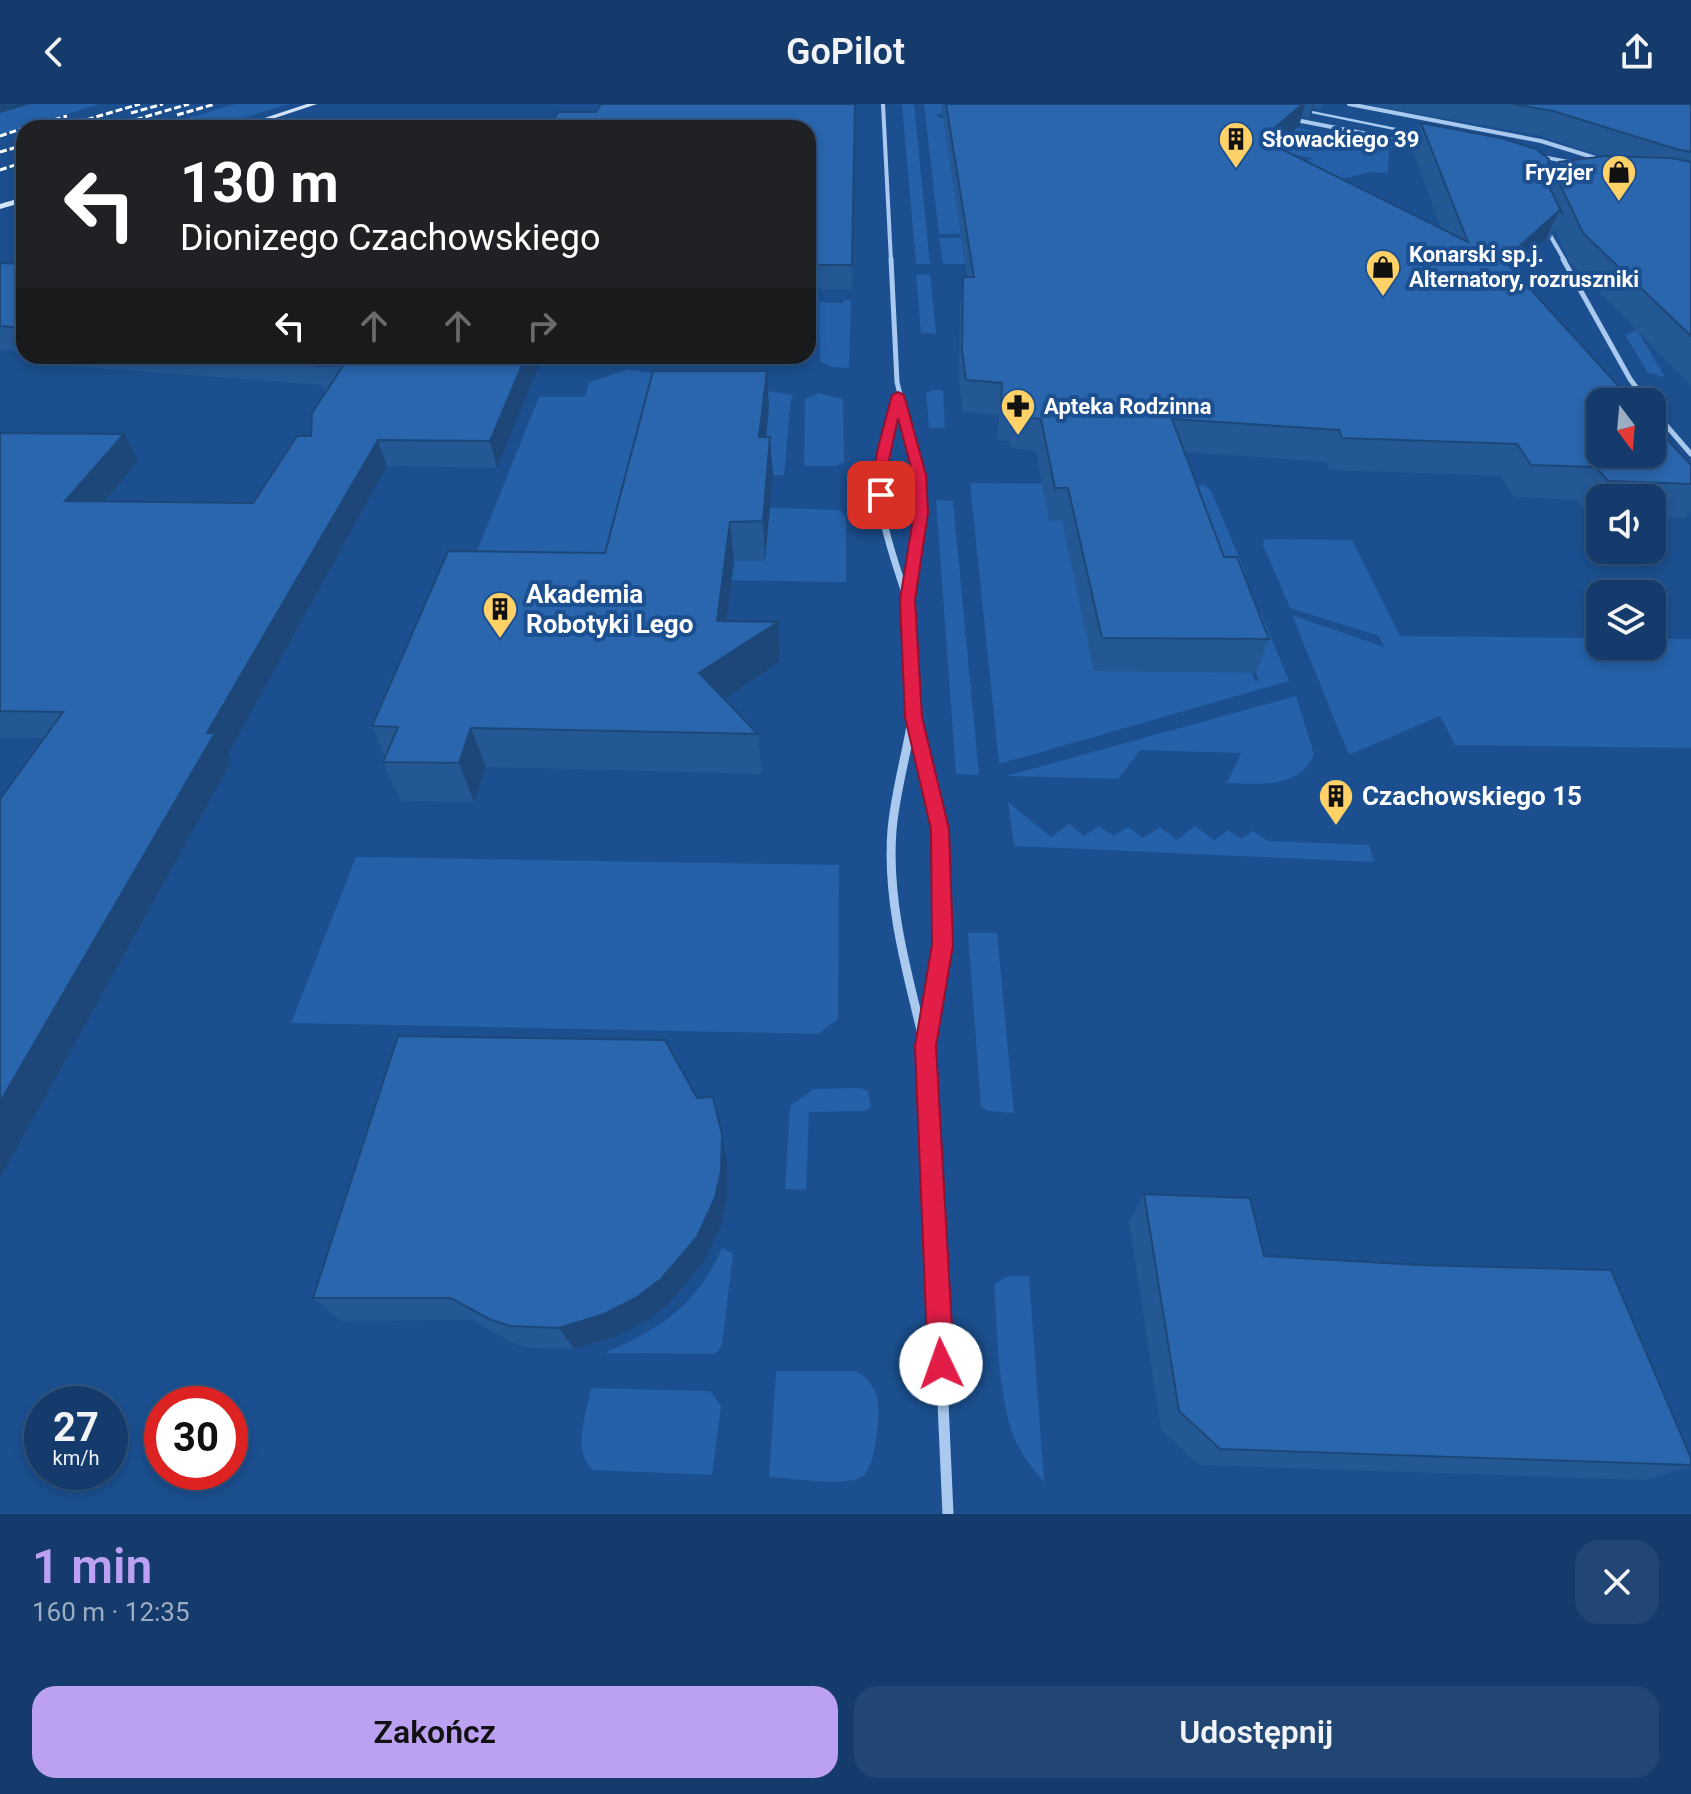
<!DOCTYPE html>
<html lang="pl">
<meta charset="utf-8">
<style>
body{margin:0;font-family:Roboto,sans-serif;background:#214673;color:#f1f3f6;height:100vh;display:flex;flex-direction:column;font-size:30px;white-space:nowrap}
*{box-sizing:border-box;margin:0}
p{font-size:26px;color:#9dadc1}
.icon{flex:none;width:44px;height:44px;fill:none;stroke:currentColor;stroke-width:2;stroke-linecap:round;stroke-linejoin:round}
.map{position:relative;height:1410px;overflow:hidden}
.details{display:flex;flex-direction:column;background:#143b6b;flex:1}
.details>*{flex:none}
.banner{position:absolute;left:16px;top:16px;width:800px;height:244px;border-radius:24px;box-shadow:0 4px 12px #0003,0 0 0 2px #33557e;background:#202124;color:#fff;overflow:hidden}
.needle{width:52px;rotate:164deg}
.tools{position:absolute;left:1586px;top:284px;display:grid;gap:16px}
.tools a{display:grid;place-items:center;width:80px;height:80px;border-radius:16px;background:#143b6b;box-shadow:0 4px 12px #0003,0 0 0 2px #33557e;font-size:40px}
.speed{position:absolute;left:24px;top:1282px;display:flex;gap:16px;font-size:40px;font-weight:700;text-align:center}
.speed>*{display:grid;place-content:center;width:104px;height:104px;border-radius:50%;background:#143b6b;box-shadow:0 4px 12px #0003,0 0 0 2px #33557e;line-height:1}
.speed small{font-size:20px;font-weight:400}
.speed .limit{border:12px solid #d22;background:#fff;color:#111}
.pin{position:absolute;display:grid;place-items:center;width:68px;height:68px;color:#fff;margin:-34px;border-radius:16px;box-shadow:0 4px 12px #0006}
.me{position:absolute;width:88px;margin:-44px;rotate:357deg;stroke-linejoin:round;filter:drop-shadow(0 0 6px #0008)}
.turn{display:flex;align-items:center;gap:28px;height:168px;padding:0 32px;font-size:36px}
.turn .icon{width:104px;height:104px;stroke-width:2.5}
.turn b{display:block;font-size:56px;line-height:68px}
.lanes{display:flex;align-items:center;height:76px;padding:0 32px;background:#0003;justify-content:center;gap:40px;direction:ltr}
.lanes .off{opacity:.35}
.round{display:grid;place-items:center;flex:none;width:84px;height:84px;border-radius:24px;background:#214673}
.summary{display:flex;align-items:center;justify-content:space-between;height:136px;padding:0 32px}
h1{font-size:48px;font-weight:600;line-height:60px;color:#bca0f2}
.primary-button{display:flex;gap:16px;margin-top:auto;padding:16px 32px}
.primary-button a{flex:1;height:92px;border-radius:24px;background:#bca0f2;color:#111;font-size:32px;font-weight:600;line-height:92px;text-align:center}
.primary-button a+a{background:#214673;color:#f1f3f6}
header{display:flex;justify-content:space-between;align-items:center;height:104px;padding:0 32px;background:#143b6b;font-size:36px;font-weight:600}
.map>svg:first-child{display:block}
.green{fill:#2461a8}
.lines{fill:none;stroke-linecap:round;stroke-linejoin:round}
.minor-far4{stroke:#a9c9ee;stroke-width:4}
.minor-far3{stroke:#a9c9ee;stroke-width:5}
.minor-far2{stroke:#a9c9ee;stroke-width:7}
.minor-far1{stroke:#a9c9ee;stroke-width:9}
.minor{stroke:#a9c9ee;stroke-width:11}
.tertiary{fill:#a9c9ee;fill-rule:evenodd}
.secondary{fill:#d6e6fa;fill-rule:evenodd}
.rail{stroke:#fff;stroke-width:3;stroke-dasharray:7 3;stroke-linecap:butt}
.wall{fill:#245895}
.shaded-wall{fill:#1d4779}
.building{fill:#2a66ad;stroke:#1d4779;stroke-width:2}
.route{fill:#e11d48;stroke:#92132f;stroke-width:2}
.labels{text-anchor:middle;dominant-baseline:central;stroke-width:8;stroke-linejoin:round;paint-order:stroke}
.far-poi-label{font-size:22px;font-weight:bold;fill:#fff;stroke:#1b4f8f;text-anchor:start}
.poi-label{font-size:26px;font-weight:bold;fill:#fff;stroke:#1b4f8f;text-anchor:start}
</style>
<header><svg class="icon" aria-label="back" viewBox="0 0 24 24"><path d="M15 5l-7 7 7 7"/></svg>GoPilot<svg class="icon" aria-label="share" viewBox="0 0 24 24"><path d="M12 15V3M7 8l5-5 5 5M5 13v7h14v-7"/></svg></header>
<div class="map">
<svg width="1691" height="1410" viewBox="0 0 1691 1410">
<rect width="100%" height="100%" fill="#1b4f8f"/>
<path class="green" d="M 30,0 L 100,0 L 0,30 L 0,9 Z
M 235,0 L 288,0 L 211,24 L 154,24 Z
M 902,0 L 914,0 L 930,160 L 916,160 Z
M 924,0 L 957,0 L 935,12 L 947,16 L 1002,129 L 939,130 Z
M 1275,19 L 1409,46 L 1389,44 L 1388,69 L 1372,68 L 1340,75 L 1290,67 L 1313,54 L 1295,51 L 1284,59 L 1264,27 Z
M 1009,133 L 975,160 L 943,160 L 939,134 Z
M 930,170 L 936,230 L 921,229 L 916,171 Z
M 844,196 L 851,196 L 849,264 L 832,263 L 820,257 L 819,198 L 843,199 Z
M 1637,226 L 1665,273 L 1648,269 L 1625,231 Z
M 627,265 L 794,291 L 791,295 L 784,371 L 762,371 L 758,403 L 840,406 L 846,413 L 846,478 L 467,472 L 539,293 L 585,293 L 589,279 Z
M 933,286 L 943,286 L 945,324 L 929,324 L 926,289 Z
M 818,289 L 843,295 L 844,358 L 836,362 L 804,362 L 805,295 Z
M 970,379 L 1205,381 L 1211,387 L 1246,470 L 1208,471 L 1179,389 L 1049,417 L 1062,417 L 1252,569 L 1255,577 L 1259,577 L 1243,534 L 1221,509 L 1261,509 L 1289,577 L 999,660 Z
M 936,396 L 953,397 L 979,671 L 956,670 Z
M 1268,435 L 1352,436 L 1400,532 L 1600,534 L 1600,542 L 1652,542 L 1652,535 L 1691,535 L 1691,644 L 1455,641 L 1440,612 L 1349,651 L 1292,511 L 1384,543 L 1379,532 L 1290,504 L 1263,441 L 1264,436 Z
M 1296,592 L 1314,650 C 1301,685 1258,680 1227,679 L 1241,649 L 1140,646 L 1118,675 L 1006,672 Z
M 1008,698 L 1051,733 L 1069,720 L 1084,732 L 1099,722 L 1113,732 L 1128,723 L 1143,734 L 1160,723 L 1177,736 L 1195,722 L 1214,736 L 1228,726 L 1241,735 L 1253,727 L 1268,737 L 1369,741 L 1374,758 L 1014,742 Z
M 356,753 L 839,761 L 838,915 L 818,930 L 291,919 Z
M 968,829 L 997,829 L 1014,1009 L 989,1007 L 981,1003 Z
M 860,984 L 868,987 L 871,1003 L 865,1007 L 809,1008 L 806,1086 L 785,1085 L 790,1002 L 814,985 Z
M 722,1144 L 733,1149 L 722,1242 L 715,1250 L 605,1249 C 661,1224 696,1202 722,1144 Z
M 1008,1172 L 1029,1172 L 1044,1378 C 1032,1364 1020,1349 1013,1331 C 997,1284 998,1229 994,1180 Z
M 776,1267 L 856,1267 C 865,1272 873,1280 876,1290 C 882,1304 876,1364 862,1373 C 846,1383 790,1374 769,1373 Z
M 591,1284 L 710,1287 L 721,1302 L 712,1371 L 593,1366 C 571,1348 587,1309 591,1284 Z"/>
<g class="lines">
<path class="minor-far4" d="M 883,0 L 891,157
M 1349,0 L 1541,37 L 1602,56
M 1291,15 L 1423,41
M 1547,126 L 1565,157"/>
<path class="minor-far3" d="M 891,155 L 897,278 L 917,361
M 1563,155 L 1630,275 L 1647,298
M 1652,305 L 1691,350
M 882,361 L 897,296"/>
<path class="minor-far2" d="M 883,359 C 873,402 893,451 906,492
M 911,624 L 912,617
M 916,624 L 908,496 L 921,409 L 917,359"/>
<path class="minor-far1" d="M 911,622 C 905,656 895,691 892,726 C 886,802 910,878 927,951 L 928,967
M 915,622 L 940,725 L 943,841 L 926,942"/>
<path class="minor" d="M 928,965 L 948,1410"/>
<path class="tertiary" d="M 1266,0 L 1278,0 L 1436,32 L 1433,34 Z
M 1532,49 L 1579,58 L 1582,60 L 1579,62 L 1530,52 Z"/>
<path class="secondary" d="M 307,0 L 317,0 L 245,24 L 234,24 Z
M 24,93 L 24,98 L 0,105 L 0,100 Z"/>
<path class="rail" d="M 131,9 L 163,0
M 177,11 L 215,0
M 25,24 L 67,12
M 58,24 L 140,0
M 107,24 L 189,0
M 0,32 L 24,24
M 0,48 L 24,41
M 0,66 L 24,58"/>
</g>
<path class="wall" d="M 856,0 L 852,185 L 808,185 L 808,24 L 596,8 Z
M 941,0 L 1325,0 L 1319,5 L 1313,4 L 1311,12 L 1309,14 L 1302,12 L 1299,22 L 1276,43 L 1441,124 L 1412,44 L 1421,19 L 1546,76 L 1549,81 L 1559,58 L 1605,53 L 1542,32 L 1365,0 L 1691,0 L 1691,282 L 1569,157 L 1555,125 L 1549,137 L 1546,135 L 1513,166 L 1691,361 L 1691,407 L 1686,414 L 1652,412 L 1652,394 L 1600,394 L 1600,410 L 1588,409 L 1577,396 L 1514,393 L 1501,372 L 1330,366 L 1326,358 L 1185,348 L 1224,453 L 1269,535 L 1256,569 L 1094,567 L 1062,417 L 1049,417 L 1036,347 L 1011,344 L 1009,337 L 997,336 L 999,311 L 963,308 L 959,277 L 960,202 L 963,173 L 967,173 Z
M 0,159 L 24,160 L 24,251 L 22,248 L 0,246 Z
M 24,252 L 543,252 L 497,364 L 387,362 L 228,650 L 232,656 L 44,634 L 0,634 L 0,329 L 138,357 L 104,397 L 253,399 L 311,332 L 326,288 L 325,288 L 322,281 L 29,259 Z
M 769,304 L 766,333 L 773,371 L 765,457 L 734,457 L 727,517 L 780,557 L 724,595 L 758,630 L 762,670 L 486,663 L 474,698 L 401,697 L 383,658 L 385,652 L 372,622 L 605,449 Z
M 727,1058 L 727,1094 L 722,1120 L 704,1158 L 670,1198 L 647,1217 L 617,1232 L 574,1245 L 527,1244 L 508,1237 L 472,1216 L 340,1217 L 313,1194 Z
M 1144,1090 L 1264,1152 L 1691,1354 L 1691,1362 L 1646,1376 L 1199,1361 L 1161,1325 L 1129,1117 Z"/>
<path class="shaded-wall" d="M 0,0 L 30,0 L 0,9 Z
M 1303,0 L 1305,0 L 1299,22 L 1254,61 L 1261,35 Z
M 1313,0 L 1314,0 L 1311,12 L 1309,14 Z
M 1559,107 L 1546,135 L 1491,185 L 1504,156 Z
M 526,252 L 543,252 L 497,364 L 490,337 Z
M 767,267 L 769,304 L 762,371 L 759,333 Z
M 124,330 L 138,357 L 82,424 L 65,397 Z
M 770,333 L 773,371 L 765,457 L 763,417 Z
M 378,336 L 387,362 L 228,650 L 232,656 L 0,1074 L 0,998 L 207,629 Z
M 730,418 L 734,457 L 722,554 L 778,518 L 780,557 L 705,609 L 699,569 Z
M 471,624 L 486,663 L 474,698 L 459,659 Z
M 722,1030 L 727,1058 L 727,1094 L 722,1120 L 704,1158 L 670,1198 L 647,1217 L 617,1232 L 574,1245 L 559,1224 Z"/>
<path class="building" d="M 601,0 L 855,0 L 852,161 L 808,161 L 808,24 L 548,24 L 558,8 L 596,8 Z
M 946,0 L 1303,0 L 1261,35 L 1468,138 L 1421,19 L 1501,34 L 1536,45 L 1549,55 L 1546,76 L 1562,109 L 1559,107 L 1504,156 L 1633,298 L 1600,298 L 1600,350 L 1652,350 L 1652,319 L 1691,361 L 1691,380 L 1608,377 L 1596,363 L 1531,361 L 1517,340 L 1342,334 L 1339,326 L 1172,315 L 1224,453 L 1237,453 L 1269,535 L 1102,534 L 1068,384 L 1055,384 L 1041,315 L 1015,312 L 1013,305 L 1001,304 L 1002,279 L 966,276 L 962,246 L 963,173 L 974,173 Z
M 1513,0 L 1691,0 L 1691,48 L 1676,45 L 1553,7 Z
M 1605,52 L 1671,54 L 1691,58 L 1691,232 L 1583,129 L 1557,74 L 1559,58 Z
M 0,159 L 24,160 L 24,224 L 0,222 Z
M 24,227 L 24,235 L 14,234 Z
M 262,252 L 526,252 L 490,337 L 378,336 L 207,629 L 215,629 L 0,998 L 0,695 L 63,608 L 0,607 L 0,329 L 124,330 L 65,397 L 253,399 L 297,332 L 311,332 L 312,309 L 343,262 L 315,262 L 315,256 Z
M 653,267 L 767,267 L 759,333 L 770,333 L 763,417 L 730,418 L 717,517 L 778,518 L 699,569 L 758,630 L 471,624 L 459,659 L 383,658 L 398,623 L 372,622 L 448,447 L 605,449 Z
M 398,932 L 665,936 L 697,994 L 713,993 L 722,1030 L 721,1067 L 715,1094 L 697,1133 L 661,1175 L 636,1194 L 604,1210 L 559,1224 L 510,1222 L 489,1215 L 451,1194 L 313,1194 Z
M 1144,1090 L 1250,1094 L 1264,1152 L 1419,1161 L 1611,1166 L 1691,1354 L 1691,1361 L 1220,1345 L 1179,1307 Z"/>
<path class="route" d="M 898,288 L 904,291 L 926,371 L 928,409 L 915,496 L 922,613 L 949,725 L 953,841 L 936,942 L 954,1260 L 950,1270 L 941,1274 L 932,1270 L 928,1260 L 915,942 L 932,841 L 931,725 L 905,613 L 900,496 L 914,409 L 913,371 L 898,314 L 886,370 L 886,393 L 874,391 L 873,370 L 878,344 L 892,291 Z"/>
<defs>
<g id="building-pin" transform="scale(1.8)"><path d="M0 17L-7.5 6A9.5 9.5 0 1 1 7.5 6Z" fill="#ffd166" stroke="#1b4f8f"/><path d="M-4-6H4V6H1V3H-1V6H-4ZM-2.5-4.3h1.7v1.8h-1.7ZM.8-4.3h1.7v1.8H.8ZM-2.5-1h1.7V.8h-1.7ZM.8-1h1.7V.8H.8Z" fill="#111"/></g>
<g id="shop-pin" transform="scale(1.8)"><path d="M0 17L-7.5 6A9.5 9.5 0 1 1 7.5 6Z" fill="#ffd166" stroke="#1b4f8f"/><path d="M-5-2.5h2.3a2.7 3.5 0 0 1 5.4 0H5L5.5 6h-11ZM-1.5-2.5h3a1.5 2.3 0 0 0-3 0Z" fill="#111"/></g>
<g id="pharmacy-pin" transform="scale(1.8)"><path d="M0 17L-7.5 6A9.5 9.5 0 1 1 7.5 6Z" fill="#ffd166" stroke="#1b4f8f"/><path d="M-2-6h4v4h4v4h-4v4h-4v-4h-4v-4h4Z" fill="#111"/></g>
</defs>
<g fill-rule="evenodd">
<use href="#building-pin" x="1236" y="35"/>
<use href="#shop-pin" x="1619" y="68"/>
<use href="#shop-pin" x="1383" y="163"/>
<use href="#pharmacy-pin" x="1018" y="302"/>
<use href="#building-pin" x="500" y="505"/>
<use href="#building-pin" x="1336" y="692"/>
</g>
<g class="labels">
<g class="far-poi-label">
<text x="1262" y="35">Słowackiego 39</text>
<text x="1593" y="68" text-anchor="end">Fryzjer</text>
<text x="1409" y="150">Konarski sp.j.<tspan x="1409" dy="25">Alternatory, rozruszniki</tspan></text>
<text x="1044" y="302">Apteka Rodzinna</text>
</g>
<g class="poi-label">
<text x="526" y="490">Akademia<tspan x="526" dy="30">Robotyki Lego</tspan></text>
<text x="1362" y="692">Czachowskiego 15</text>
</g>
</g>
</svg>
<div class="tools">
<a><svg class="needle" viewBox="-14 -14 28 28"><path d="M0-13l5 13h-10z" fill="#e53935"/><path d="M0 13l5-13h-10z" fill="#9dadc1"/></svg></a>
<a><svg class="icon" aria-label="sound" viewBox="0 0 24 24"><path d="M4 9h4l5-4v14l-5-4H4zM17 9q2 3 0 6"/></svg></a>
<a><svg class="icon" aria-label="layers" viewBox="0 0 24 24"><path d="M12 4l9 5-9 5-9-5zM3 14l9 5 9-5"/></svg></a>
</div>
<div class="speed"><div>27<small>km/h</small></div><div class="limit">30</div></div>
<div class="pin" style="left:881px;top:391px;background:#d93025"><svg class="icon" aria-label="arrive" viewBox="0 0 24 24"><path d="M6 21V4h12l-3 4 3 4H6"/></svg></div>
<svg class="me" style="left:941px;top:1260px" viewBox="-20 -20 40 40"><circle r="19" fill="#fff"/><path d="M0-13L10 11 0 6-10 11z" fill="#e11d48"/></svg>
<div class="banner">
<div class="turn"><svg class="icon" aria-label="left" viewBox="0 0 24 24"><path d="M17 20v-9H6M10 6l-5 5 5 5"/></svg><div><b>130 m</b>Dionizego Czachowskiego</div></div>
<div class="lanes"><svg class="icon" aria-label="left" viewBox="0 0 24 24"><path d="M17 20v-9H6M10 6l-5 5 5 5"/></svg><svg class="icon off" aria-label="ahead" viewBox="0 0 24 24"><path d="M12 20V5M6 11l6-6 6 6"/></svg><svg class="icon off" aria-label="ahead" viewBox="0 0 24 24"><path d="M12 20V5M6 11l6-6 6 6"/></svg><svg class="icon off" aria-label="right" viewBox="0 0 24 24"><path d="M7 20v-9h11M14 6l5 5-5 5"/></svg></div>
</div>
</div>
<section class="details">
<div class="summary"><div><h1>1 min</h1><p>160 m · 12:35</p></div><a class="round"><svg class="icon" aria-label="close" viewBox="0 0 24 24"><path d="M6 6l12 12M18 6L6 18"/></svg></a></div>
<div class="primary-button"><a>Zakończ</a><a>Udostępnij</a></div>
</section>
